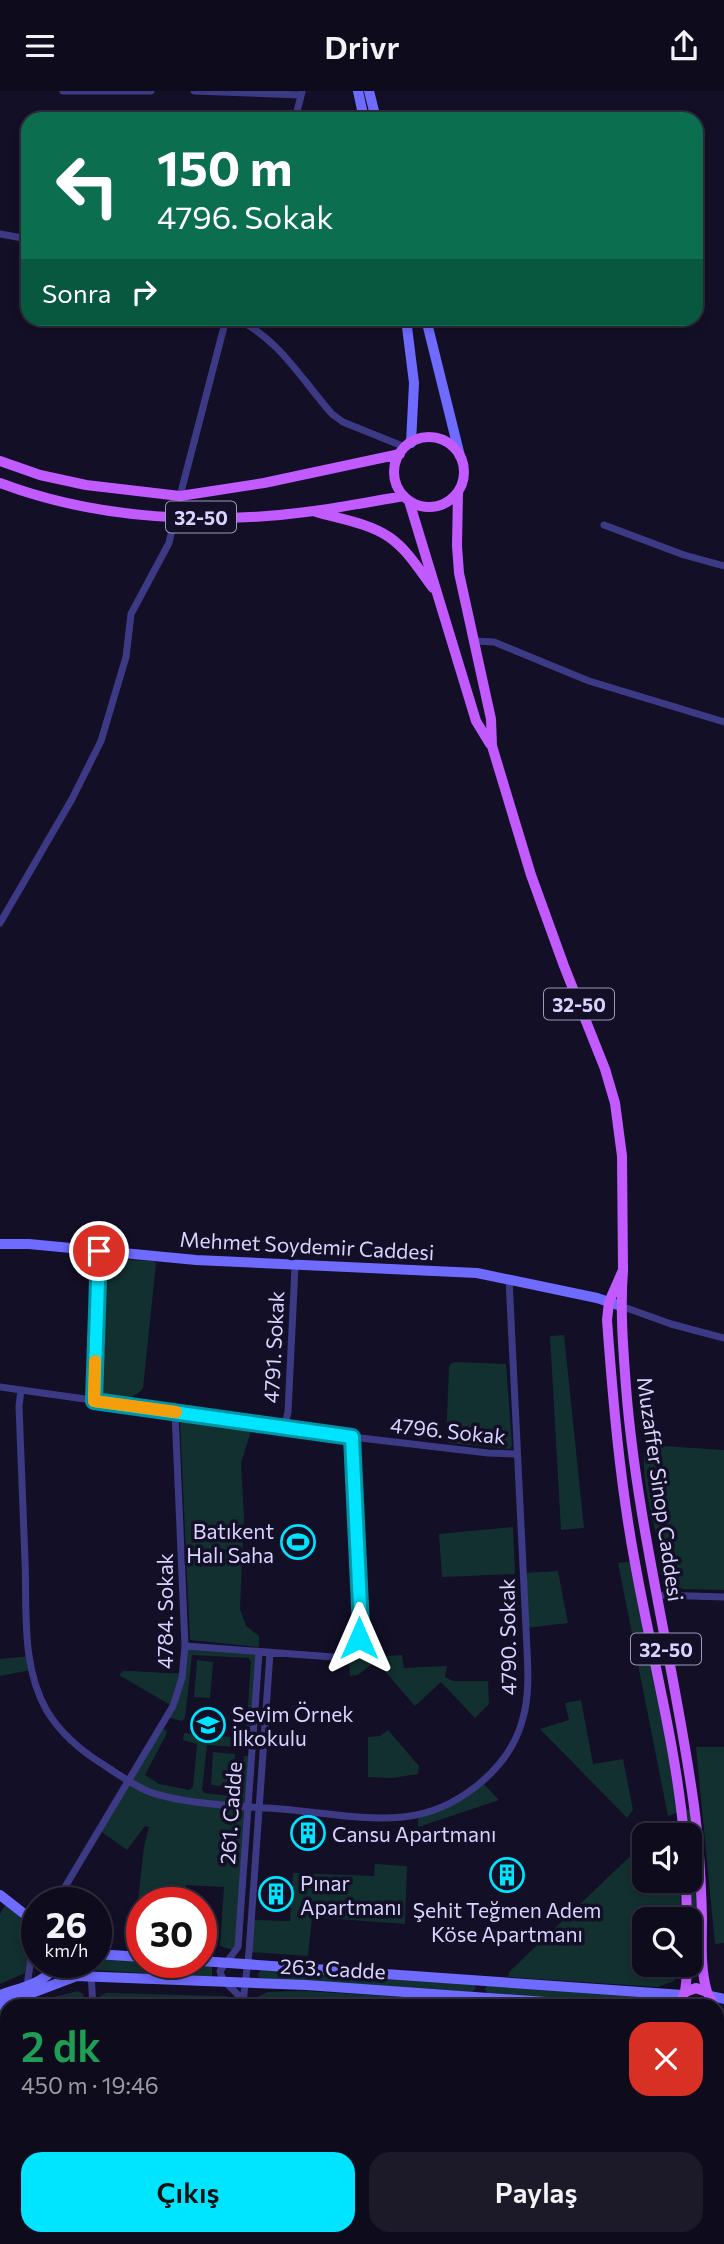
<!DOCTYPE html>
<html lang="tr">
<meta charset="utf-8">
<style>
body{margin:0;font-family:Commissioner,sans-serif;background:#1c1929;color:#f1f3f6;height:100vh;display:flex;flex-direction:column;font-size:26px;white-space:nowrap}
*{box-sizing:border-box;margin:0}
p{font-size:23px;color:#9b9ba3}
.icon{flex:none;width:38px;height:38px;fill:none;stroke:currentColor;stroke-width:2;stroke-linecap:round;stroke-linejoin:round}
.map{position:relative;flex:1;overflow:hidden}
.drawer{position:absolute;left:0px;top:1908px;width:724px;height:247px;display:flex;flex-direction:column;background:#0e0b1c;border-radius:21px 21px 0 0;box-shadow:0 4px 10px #0003,0 0 0 2px #2e2b3b}
.drawer>*{flex:none}
.top-card{position:absolute;left:21px;top:21px;width:682px;height:214px;border-radius:21px;box-shadow:0 4px 10px #0003,0 0 0 2px #2e2b3b;background:#0b6e4f;color:#fff;overflow:hidden}
.buttons{position:absolute;left:632px;top:1732px;display:grid;gap:14px}
.buttons a{display:grid;place-items:center;width:70px;height:70px;border-radius:14px;background:#0e0b1c;box-shadow:0 4px 10px #0003,0 0 0 2px #2e2b3b;font-size:35px}
.speed{position:absolute;left:21px;top:1796px;display:flex;gap:14px;font-size:35px;font-weight:700;text-align:center}
.speed>*{display:grid;place-content:center;width:91px;height:91px;border-radius:50%;background:#0e0b1c;box-shadow:0 4px 10px #0003,0 0 0 2px #2e2b3b;line-height:1}
.speed small{font-size:18px;font-weight:400}
.speed .limit{border:10px solid #d22;background:#fff;color:#111}
.pin{position:absolute;display:grid;place-items:center;width:60px;height:60px;color:#fff;margin:-30px;border:4px solid #fff;border-radius:50%;box-shadow:0 2px 7px #0007}
.me{position:absolute;width:77px;margin:-38px;rotate:0deg;stroke-linejoin:round;filter:drop-shadow(0 0 5px #0008)}
.turn{display:flex;align-items:center;gap:24px;height:147px;padding:0 21px;font-size:32px}
.turn .icon{width:91px;height:91px;stroke-width:2.5}
.turn b{display:block;font-size:49px;line-height:60px}
.then{display:flex;align-items:center;height:66px;padding:0 21px;background:#0003;gap:14px;font-size:26px}
.round{display:grid;place-items:center;flex:none;width:74px;height:74px;border-radius:21px;background:#1c1929}
.head{display:flex;align-items:center;justify-content:space-between;height:119px;padding:0 21px}
h1{font-size:42px;font-weight:600;line-height:52px;color:#1e9e55}
.primary-button{display:flex;gap:14px;margin-top:auto;padding:14px 21px}
.primary-button a{flex:1;height:80px;border-radius:21px;background:#00e5ff;color:#111;font-size:28px;font-weight:600;line-height:80px;text-align:center}
.primary-button a+a{background:#1c1929;color:#f1f3f6}
header{display:flex;justify-content:space-between;align-items:center;height:91px;padding:0 21px;background:#0e0b1c;font-size:32px;font-weight:600}
.map>svg:first-child{display:block}
.green{fill:#12302f}
.lines{fill:none;stroke-linecap:round;stroke-linejoin:round}
.street{stroke:#3d3a85;stroke-width:7}
.secondary{stroke:#6f6bff;stroke-width:10}
.primary{stroke:#c25bff;stroke-width:10}
.route-casing{stroke:#0095a6;stroke-width:18}
.route{stroke:#00e5ff;stroke-width:12}
.slow{stroke:#f59e0b;stroke-width:12}
.labels{text-anchor:middle;dominant-baseline:central;stroke-width:7;stroke-linejoin:round;paint-order:stroke}
.shield{fill:#130f26;stroke:#9e99be;stroke-width:2}
.shield-label{font-size:19px;font-weight:bold;fill:#d9d4ff}
.street-label{font-size:21px;fill:#d9d4ff;stroke:#130f26}
.poi-label{font-size:21px;fill:#d9d4ff;stroke:#130f26;text-anchor:start}
</style>
<header><svg class="icon" aria-label="menu" viewBox="0 0 24 24"><path d="M4 6h16M4 12h16M4 18h16"/></svg>Drivr<svg class="icon" aria-label="share" viewBox="0 0 24 24"><path d="M12 15V3M7 8l5-5 5 5M5 13v7h14v-7"/></svg></header>
<div class="map">
<svg width="724" height="2153" viewBox="0 0 724 2153">
<rect width="100%" height="100%" fill="#130f26"/>
<path class="green" d="M 109,1168 L 154,1170 L 156,1173 L 143,1297 C 135,1310 110,1311 100,1301 L 105,1173 Z
M 564,1244 L 584,1437 L 561,1439 L 550,1245 Z
M 455,1271 L 506,1273 L 512,1354 L 510,1358 L 449,1352 L 446,1350 L 449,1277 L 450,1273 Z
M 185,1327 L 252,1337 L 241,1372 L 244,1426 L 240,1518 L 246,1535 L 259,1545 L 259,1556 L 190,1549 L 180,1331 Z
M 647,1354 L 724,1359 L 724,1499 L 683,1498 L 669,1492 C 662,1462 635,1379 647,1354 Z
M 513,1436 L 515,1483 L 442,1486 L 439,1443 Z
M 634,1470 L 681,1720 L 668,1725 L 618,1472 Z
M 558,1480 L 568,1532 L 526,1537 L 524,1482 Z
M 358,1549 L 372,1566 L 402,1564 L 404,1577 L 447,1575 L 445,1586 L 453,1590 L 488,1590 L 489,1613 L 475,1627 L 441,1591 L 415,1615 L 376,1570 L 358,1584 L 350,1585 L 349,1572 L 344,1563 Z
M 185,1555 L 259,1561 L 252,1657 L 207,1654 L 202,1699 L 205,1702 L 239,1706 L 244,1665 L 252,1665 L 238,1856 L 232,1859 L 220,1855 L 224,1796 L 186,1794 L 185,1811 L 142,1811 L 142,1846 L 134,1845 L 144,1756 L 149,1736 L 145,1735 L 127,1759 L 99,1739 L 161,1636 L 166,1639 L 167,1642 L 145,1684 L 159,1693 L 189,1699 L 193,1696 L 197,1653 L 183,1649 L 184,1642 L 242,1647 L 246,1645 L 251,1571 L 249,1567 L 192,1564 L 185,1627 L 182,1630 L 166,1626 L 172,1615 L 119,1584 L 123,1580 C 143,1580 162,1583 182,1582 Z
M 29,1565 L 31,1579 L 0,1585 L 0,1568 Z
M 197,1569 L 213,1571 L 210,1607 L 194,1606 Z
M 581,1609 L 593,1673 L 623,1668 L 633,1719 L 627,1727 L 540,1638 L 569,1629 L 565,1612 Z
M 388,1639 L 419,1675 L 418,1683 L 392,1687 L 368,1686 L 368,1646 L 380,1645 Z
M 696,1656 L 724,1656 L 724,1852 L 715,1853 Z
M 213,1661 L 235,1663 L 233,1696 L 211,1694 Z
M 481,1690 L 499,1709 L 418,1736 L 418,1724 L 431,1720 Z
M 690,1718 L 695,1784 L 699,1883 L 693,1883 L 690,1745 L 685,1719 Z
M 644,1752 L 644,1790 L 680,1790 L 681,1829 L 644,1829 L 644,1874 L 682,1874 L 674,1890 L 658,1896 L 508,1886 L 509,1881 Z
M 375,1773 L 407,1775 L 405,1833 L 312,1826 L 308,1865 L 249,1861 L 250,1829 L 290,1830 L 293,1782 L 374,1785 Z
M 5,1814 L 33,1837 L 25,1882 L 0,1893 L 0,1823 Z
M 96,1867 L 212,1874 L 212,1886 L 93,1879 L 89,1871 L 96,1871 Z
M 261,1879 L 474,1893 L 476,1897 L 472,1901 L 259,1887 L 258,1883 Z
M 488,1894 L 669,1907 L 669,1914 L 637,1914 L 487,1902 L 485,1897 Z
M 78,1900 L 83,1903 L 86,1914 L 21,1914 Z
M 305,1900 L 528,1914 L 253,1914 L 255,1907 L 268,1901 Z
M 107,1902 L 225,1905 L 233,1907 L 236,1914 L 100,1914 L 100,1905 Z
M 7,1919 L 7,1977 L 0,1978 L 0,1922 Z
M 364,2147 L 480,2147 L 477,2151 L 445,2153 L 365,2153 Z"/>
<g class="lines">
<path class="street" d="M 63,0 L 151,0
M 194,0 L 301,4
M 295,28 L 302,1
M 0,143 L 28,148
M 237,228 C 279,248 302,289 332,323 L 343,331 L 405,356
M 180,405 L 226,228
M 604,434 L 684,464 L 724,475
M 474,550 L 494,551 L 589,590 L 724,631
M 0,832 L 72,708 L 101,650 L 126,566 L 131,523 L 169,452 L 175,425
M 621,1215 L 671,1233 L 724,1247
M 0,1296 L 352,1346 L 488,1362 L 517,1363
M 21,1299 L 19,1315 C 21,1367 23,1418 25,1469 C 27,1519 21,1575 47,1620 C 61,1643 81,1660 104,1674 C 117,1683 131,1692 145,1699 C 181,1714 242,1715 281,1718 C 319,1721 366,1730 403,1726 C 455,1721 510,1679 523,1627 C 531,1599 527,1566 526,1537 L 509,1188
M 94,1310 L 99,1160
M 284,1337 L 288,1321 L 295,1176
M 656,1504 L 724,1506
M 185,1555 L 333,1566 C 348,1564 360,1552 361,1536 L 352,1346
M 259,1561 L 238,1856 L 220,1880 C 222,1893 237,1899 243,1911 L 249,1861 L 270,1562
M 56,1811 L 173,1615 L 182,1587 L 185,1555 L 175,1321
M 91,1884 L 93,1914
M 27,1895 L 36,1832
M 0,1985 L 7,1984
M 0,2114 L 7,2113
M 111,2147 L 112,2153
M 261,2147 L 262,2153
M 577,2147 L 577,2153"/>
<path class="secondary" d="M 358,0 L 364,28
M 369,0 L 376,28
M 406,228 L 414,292 L 411,352
M 426,228 L 460,365
M 0,1153 L 29,1153 L 196,1169 L 477,1182 L 597,1207 L 621,1215
M 0,1804 L 37,1833
M 96,1863 L 142,1866
M 201,1870 L 683,1904
M 56,1871 L 60,1883 L 69,1887 L 82,1882 L 86,1871
M 76,1885 L 306,1894 L 588,1914
M 0,1904 C 19,1897 45,1893 56,1874
M 711,1905 L 724,1908
M 0,1914 L 74,1886
M 718,1925 L 724,1925"/>
<path class="primary" d="M394 381a35 35 0 1 1 70 0a35 35 0 1 1-70 0Z
M 0,370 L 40,384 L 86,394 L 180,405 L 264,392 L 400,363
M 0,392 C 97,429 212,434 314,420 C 344,416 374,410 404,405
M 458,401 L 457,455 L 459,482 L 491,628 L 492,655 L 531,784 L 564,875 L 605,978 L 615,1012 L 622,1065 L 623,1179
M 409,410 L 476,630 L 490,653
M 316,421 C 340,428 368,432 389,446 C 407,458 420,480 433,497
M 684,1745 C 676,1654 651,1562 635,1472 C 620,1392 613,1310 607,1229 L 609,1211 L 623,1179 C 620,1218 623,1256 626,1296 C 637,1437 675,1575 694,1715 C 699,1752 701,1789 702,1827 C 702,1851 700,1877 707,1901
M 686,1790 L 687,1829
M 685,1901 L 688,1874
M 679,1914 L 685,1901 L 696,1897 L 707,1901 L 714,1914
M 692,2147 L 692,2153
M 707,2147 L 708,2153"/>
</g>
<g class="lines">
<g class="route-casing">
<path id="route" d="M 99,1160 L 94,1310 L 352,1346 L 361,1536 L 359,1547"/>
</g>
<use href="#route" class="route"/>
<path class="slow" d="M 95,1270 L 94,1310 L 176,1321"/>
</g>
<defs>
<g id="stadium-ring" transform="scale(1.75)"><circle r="9.5" fill="#130f26" stroke="#00e5ff" stroke-width="1.5"/><path d="M0-5a6.5 5 0 1 0 0 10a6.5 5 0 1 0 0-10ZM-3.5-1.8h7v3.6h-7Z" fill="#00e5ff"/></g>
<g id="school-ring" transform="scale(1.75)"><circle r="9.5" fill="#130f26" stroke="#00e5ff" stroke-width="1.5"/><path d="M0-5L7-2L0 1L-7-2ZM-4 1L0 2.5L4 1V4Q0 6-4 4Z" fill="#00e5ff"/></g>
<g id="building-ring" transform="scale(1.75)"><circle r="9.5" fill="#130f26" stroke="#00e5ff" stroke-width="1.5"/><path d="M-4-6H4V6H1V3H-1V6H-4ZM-2.5-4.3h1.7v1.8h-1.7ZM.8-4.3h1.7v1.8H.8ZM-2.5-1h1.7V.8h-1.7ZM.8-1h1.7V.8H.8Z" fill="#00e5ff"/></g>
</defs>
<g fill-rule="evenodd">
<use href="#stadium-ring" x="298" y="1451"/>
<use href="#school-ring" x="208" y="1634"/>
<use href="#building-ring" x="308" y="1742"/>
<use href="#building-ring" x="507" y="1784"/>
<use href="#building-ring" x="276" y="1803"/>
</g>
<g class="labels">
<g class="shield">
<rect x="166" y="410.5" width="70" height="31" rx="5"/>
<rect x="544" y="897.5" width="70" height="31" rx="5"/>
<rect x="631" y="1542.5" width="70" height="31" rx="5"/>
</g>
<g class="shield-label">
<text x="201" y="426">32-50</text>
<text x="579" y="913">32-50</text>
<text x="666" y="1558">32-50</text>
</g>
<g class="street-label">
<text transform="translate(307 1154) rotate(3)">Mehmet Soydemir Caddesi</text>
<text transform="translate(273 1256) rotate(-87)">4791. Sokak</text>
<text transform="translate(448 1339) rotate(6)">4796. Sokak</text>
<text transform="translate(661 1398) rotate(82)">Muzaffer Sinop Caddesi</text>
<text transform="translate(164 1520) rotate(-90)">4784. Sokak</text>
<text transform="translate(507 1546) rotate(-91)">4790. Sokak</text>
<text transform="translate(230 1722) rotate(-86)">261. Cadde</text>
<text transform="translate(333 1877) rotate(3)">263. Cadde</text>
</g>
<g class="poi-label">
<text x="274" y="1439" text-anchor="end">Batıkent<tspan x="274" dy="24">Halı Saha</tspan></text>
<text x="232" y="1622">Sevim Örnek<tspan x="232" dy="24">İlkokulu</tspan></text>
<text x="332" y="1742">Cansu Apartmanı</text>
<text x="300" y="1791">Pınar<tspan x="300" dy="24">Apartmanı</tspan></text>
<text x="507" y="1818" text-anchor="middle">Şehit Teğmen Adem<tspan x="507" dy="24">Köse Apartmanı</tspan></text>
</g>
</g>
</svg>
<div class="buttons">
<a><svg class="icon" aria-label="sound" viewBox="0 0 24 24"><path d="M4 9h4l5-4v14l-5-4H4zM17 9q2 3 0 6"/></svg></a>
<a><svg class="icon" aria-label="search" viewBox="0 0 24 24"><circle cx="10" cy="10" r="6"/><path d="M15 15l6 6"/></svg></a>
</div>
<div class="speed"><div>26<small>km/h</small></div><div class="limit">30</div></div>
<div class="pin" style="left:99px;top:1160px;background:#d93025"><svg class="icon" aria-label="arrive" viewBox="0 0 24 24"><path d="M6 21V4h12l-3 4 3 4H6"/></svg></div>
<svg class="me" style="left:359px;top:1547px" viewBox="-20 -20 40 40"><path d="M0-17L14 15 0 8-14 15z" fill="#00e5ff" stroke="#fff" stroke-width="4"/></svg>
<div class="top-card">
<div class="turn"><svg class="icon" aria-label="left" viewBox="0 0 24 24"><path d="M17 20v-9H6M10 6l-5 5 5 5"/></svg><div><b>150 m</b>4796. Sokak</div></div>
<div class="then">Sonra<svg class="icon" aria-label="right" viewBox="0 0 24 24"><path d="M7 20v-9h11M14 6l5 5-5 5"/></svg></div>
</div>
<section class="drawer">
<div class="head"><div><h1>2 dk</h1><p>450 m · 19:46</p></div><a class="round" style="background:#d93025;color:#fff"><svg class="icon" aria-label="close" viewBox="0 0 24 24"><path d="M6 6l12 12M18 6L6 18"/></svg></a></div>
<div class="primary-button"><a>Çıkış</a><a>Paylaş</a></div>
</section>
</div>
